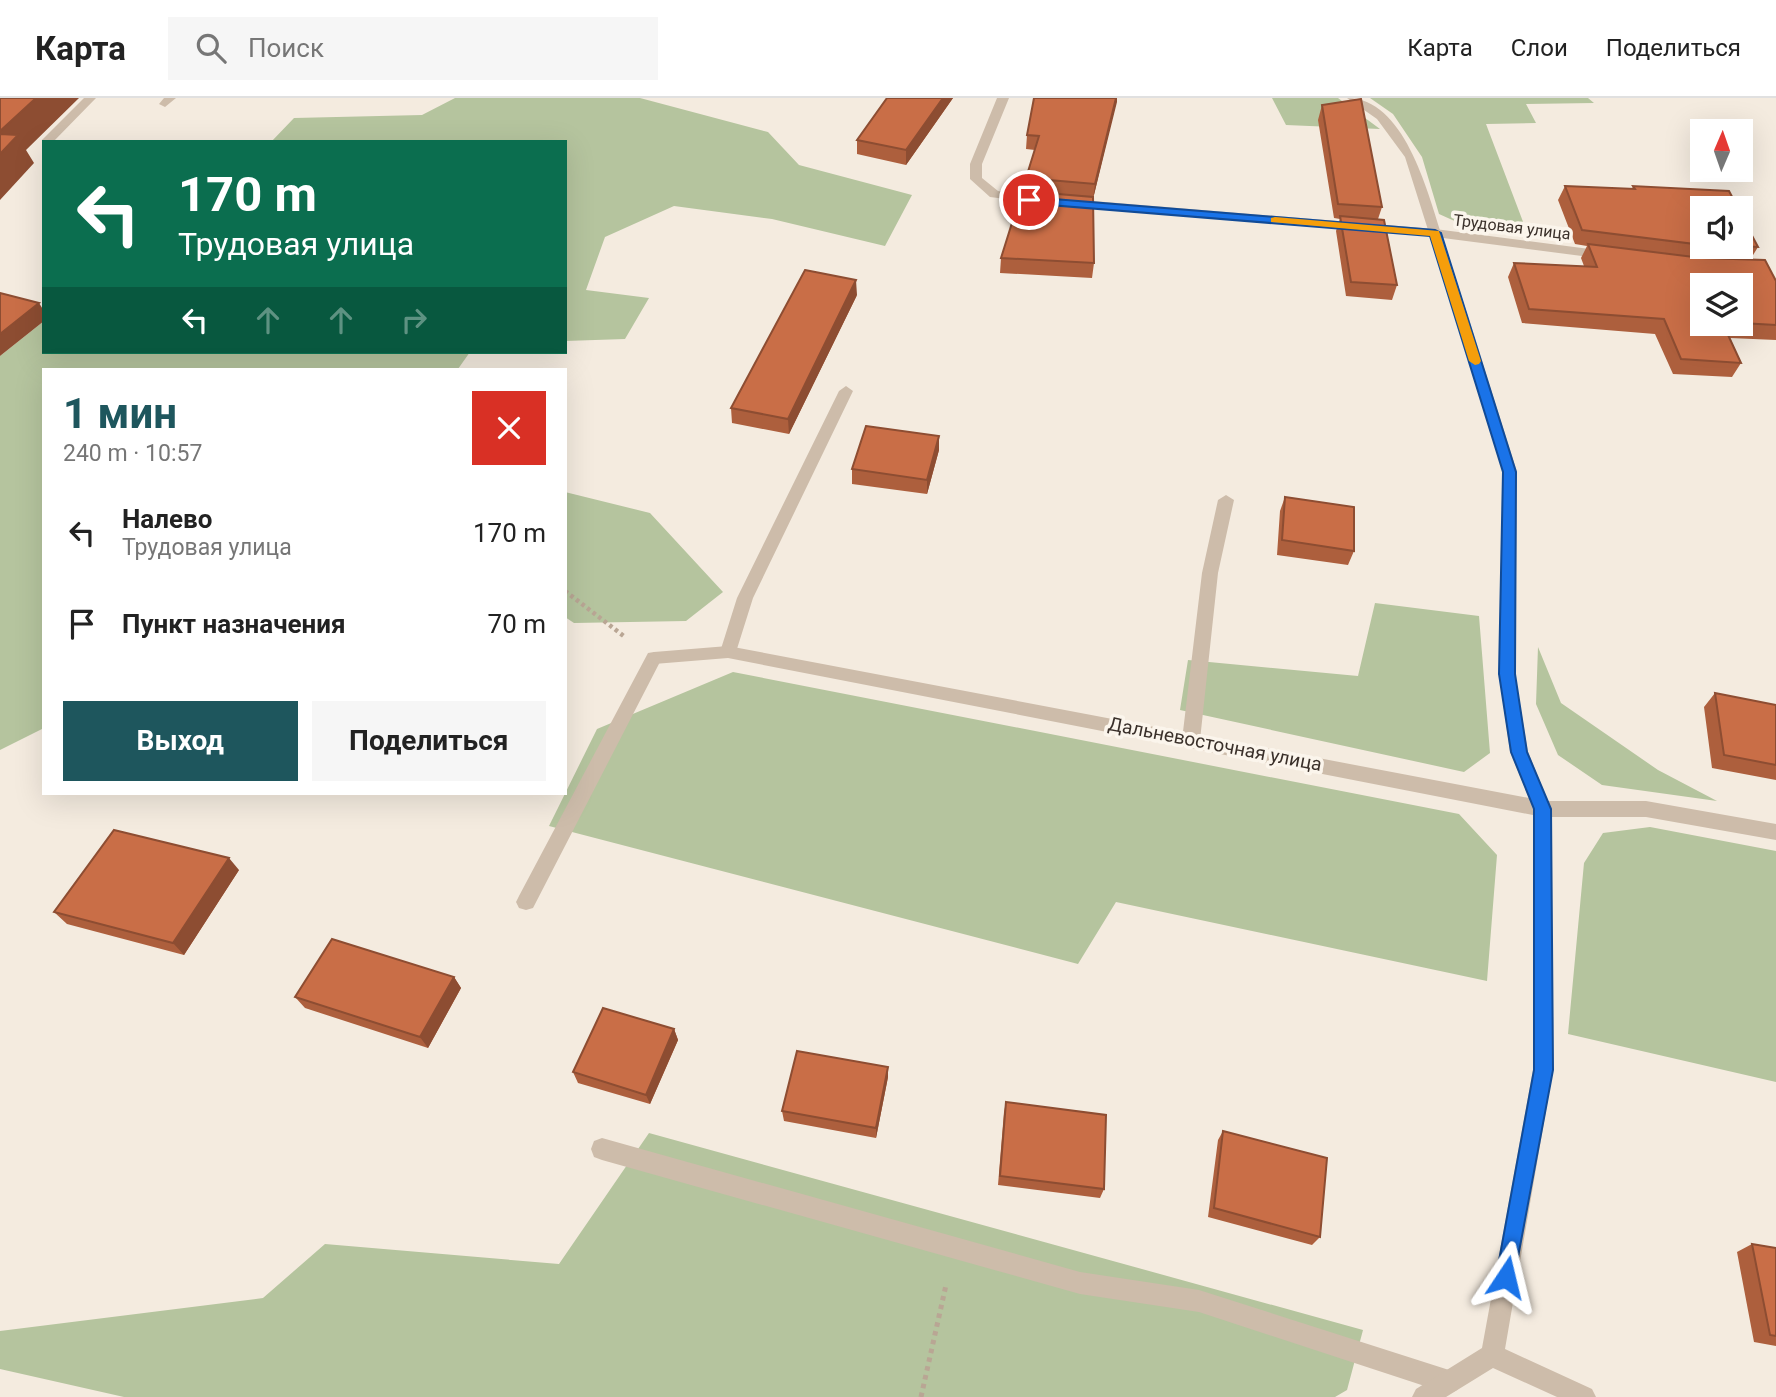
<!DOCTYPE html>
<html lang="ru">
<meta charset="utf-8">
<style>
body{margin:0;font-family:Roboto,sans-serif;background:#f6f6f6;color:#222;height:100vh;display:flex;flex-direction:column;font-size:26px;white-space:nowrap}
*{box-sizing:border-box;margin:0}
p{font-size:23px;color:#767676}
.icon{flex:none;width:38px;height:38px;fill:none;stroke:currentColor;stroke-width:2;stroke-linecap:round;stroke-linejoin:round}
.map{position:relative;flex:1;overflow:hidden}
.details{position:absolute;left:42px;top:270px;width:525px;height:427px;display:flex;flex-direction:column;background:#fff;border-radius:0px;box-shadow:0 7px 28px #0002}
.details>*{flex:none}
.guide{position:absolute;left:42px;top:42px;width:525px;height:214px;border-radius:0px;box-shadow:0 7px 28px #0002;background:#0b6e4f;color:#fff;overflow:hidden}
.needle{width:46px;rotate:2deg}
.fabs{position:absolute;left:1690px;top:21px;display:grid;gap:14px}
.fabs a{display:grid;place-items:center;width:63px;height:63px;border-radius:0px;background:#fff;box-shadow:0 7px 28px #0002;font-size:35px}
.pin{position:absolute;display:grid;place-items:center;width:60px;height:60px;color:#fff;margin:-30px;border:4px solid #fff;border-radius:50%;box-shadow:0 2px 7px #0007}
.me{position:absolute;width:77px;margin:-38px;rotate:10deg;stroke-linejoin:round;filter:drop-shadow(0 0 5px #0008)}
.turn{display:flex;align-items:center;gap:24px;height:147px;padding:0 21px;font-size:32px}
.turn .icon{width:91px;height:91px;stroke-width:2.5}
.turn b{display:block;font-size:49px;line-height:60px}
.lanes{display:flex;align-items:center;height:66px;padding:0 21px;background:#0003;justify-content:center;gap:35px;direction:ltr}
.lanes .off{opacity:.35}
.round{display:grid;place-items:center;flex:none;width:74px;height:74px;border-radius:0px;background:#f6f6f6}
.head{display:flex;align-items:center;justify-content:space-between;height:119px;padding:0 21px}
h1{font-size:42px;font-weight:700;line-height:52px;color:#1e565d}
.cta{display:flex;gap:14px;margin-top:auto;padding:14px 21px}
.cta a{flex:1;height:80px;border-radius:0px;background:#1e565d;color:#fff;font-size:28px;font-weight:700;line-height:80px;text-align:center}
.cta a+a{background:#f6f6f6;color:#222}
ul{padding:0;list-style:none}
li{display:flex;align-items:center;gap:21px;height:91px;padding:0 21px}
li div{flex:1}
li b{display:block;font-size:26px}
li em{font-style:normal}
header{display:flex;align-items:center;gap:42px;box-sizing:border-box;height:98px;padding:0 35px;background:#fff;border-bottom:2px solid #e0e0e0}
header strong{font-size:33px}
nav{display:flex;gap:38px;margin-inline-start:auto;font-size:24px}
.search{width:490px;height:63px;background:#f6f6f6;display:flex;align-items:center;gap:18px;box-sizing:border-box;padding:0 24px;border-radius:0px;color:#767676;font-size:26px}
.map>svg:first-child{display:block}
.green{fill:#b5c49e}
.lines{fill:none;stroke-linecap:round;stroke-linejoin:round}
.path-far1{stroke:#b9a694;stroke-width:4.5;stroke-dasharray:3.5 3.5;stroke-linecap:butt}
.path{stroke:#b9a694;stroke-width:5;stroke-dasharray:4.5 4.5;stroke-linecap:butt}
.lane{fill:#cdbcaa;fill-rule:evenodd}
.street{fill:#cdbcaa;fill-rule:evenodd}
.wall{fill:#ad5f3d;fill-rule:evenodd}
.shaded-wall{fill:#8d4d32}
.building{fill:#c96e47;stroke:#8d4d32;stroke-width:2}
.route{fill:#1a73e8;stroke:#114b97;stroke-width:2}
.slow{fill:#f59e0b}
.labels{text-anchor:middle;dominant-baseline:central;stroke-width:7;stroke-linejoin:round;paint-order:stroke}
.far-street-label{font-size:16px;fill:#3a302a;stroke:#fbf5ec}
.street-label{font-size:19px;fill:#3a302a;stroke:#fbf5ec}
</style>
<header>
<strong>Карта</strong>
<div class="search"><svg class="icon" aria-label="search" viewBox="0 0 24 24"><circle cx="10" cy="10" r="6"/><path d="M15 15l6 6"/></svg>Поиск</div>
<nav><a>Карта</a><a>Слои</a><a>Поделиться</a></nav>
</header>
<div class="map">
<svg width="1776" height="1299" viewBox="0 0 1776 1299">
<rect width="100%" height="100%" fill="#f4ebdf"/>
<path class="green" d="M 455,0 L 640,0 L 768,34 L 799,67 L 912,97 L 885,148 L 772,121 L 674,108 L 605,139 L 586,192 L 649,200 L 625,241 L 565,243 L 565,44 L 271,44 L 294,20 L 422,17 Z
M 1272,0 L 1338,0 L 1380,31 L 1286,27 Z
M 1370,0 L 1588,0 L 1594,5 L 1526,6 L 1536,25 L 1486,26 L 1525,129 L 1459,125 L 1439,116 L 1422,59 L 1393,16 Z
M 44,223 L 44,254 L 470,254 L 458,271 L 44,271 L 44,630 L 0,652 L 0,258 Z
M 565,394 L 650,415 L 723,494 L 686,523 L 574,525 L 565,519 Z
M 1375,505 L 1479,518 L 1490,655 L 1464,674 L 1180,612 L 1188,562 L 1358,578 Z
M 1538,549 L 1561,605 L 1658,672 L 1717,703 L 1602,687 L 1558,657 L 1536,606 Z
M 733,574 L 1459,716 L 1497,757 L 1487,883 L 1116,804 L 1078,866 L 549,728 L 597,631 Z
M 1650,729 L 1776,753 L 1776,984 L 1568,936 L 1584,765 L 1603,735 Z
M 649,1035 L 1363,1232 L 1347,1292 L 1335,1299 L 124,1299 L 0,1271 L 0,1233 L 263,1200 L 325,1146 L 559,1166 Z"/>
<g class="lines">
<path class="path-far1" d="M 565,493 L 625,539"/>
<path class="path" d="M 921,1299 L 946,1187"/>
<path class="lane" d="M 84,0 L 96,0 L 53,44 L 44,44 L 42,46 L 42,42 Z
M 164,0 L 176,0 L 165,9 L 159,6 Z
M 1347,0 C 1404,0 1427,92 1441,135 L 1439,138 L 1431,138 L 1429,135 L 1405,59 L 1377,21 Z
M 846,288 L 853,293 L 753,500 L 736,554 L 734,558 L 722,558 L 720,554 L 737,500 L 839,293 Z
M 1226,397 L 1234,402 L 1218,475 L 1200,642 L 1197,647 L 1185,647 L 1182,642 L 1202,475 L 1218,402 Z
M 654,554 L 662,560 L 533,810 L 526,812 L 519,810 L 516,804 L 519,798 L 648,555 Z
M 602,1040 L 1080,1174 L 1199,1192 L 1449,1272 L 1457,1276 L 1461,1284 L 1457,1292 L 1449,1296 L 1199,1214 L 1080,1196 L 602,1062 L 594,1059 L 591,1051 L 594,1043 Z"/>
<path class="street" d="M 997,0 L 1009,0 L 982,66 L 982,80 L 998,93 L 1045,100 L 1045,106 L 990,99 L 970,81 L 970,66 Z
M 1069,101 L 1435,131 L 1605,153 L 1611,157 L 1605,161 L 1443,140 L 1517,374 L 1515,576 L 1528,654 L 1548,703 L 1646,703 L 1776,726 L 1776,742 L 1646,719 L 1551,719 L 1553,972 L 1505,1251 L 1592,1291 L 1596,1299 L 1557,1299 L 1493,1270 L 1446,1299 L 1412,1299 L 1416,1291 L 1482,1250 L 1533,972 L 1533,717 L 728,560 L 654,566 L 646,560 L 654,554 L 728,548 L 1529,700 L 1510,654 L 1499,576 L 1503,374 L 1430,138 L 1065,108 L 1065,102 Z"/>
</g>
<path class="wall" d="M 887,0 L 953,0 L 906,67 L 857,56 L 857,42 Z
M 1034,0 L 1117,0 L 1093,101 L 1094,165 L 1092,180 L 1000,175 L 1001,160 L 1025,93 L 1026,80 L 1035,52 L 1026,51 L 1027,37 Z
M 1322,7 L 1382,109 L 1378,121 L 1397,187 L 1392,202 L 1346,198 L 1336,133 L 1340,121 L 1334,120 L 1318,22 Z
M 1565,88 L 1632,91 L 1633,88 L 1703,110 L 1703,149 L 1758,149 L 1750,162 L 1776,183 L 1776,242 L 1730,240 L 1741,265 L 1732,279 L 1673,276 L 1655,236 L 1522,225 L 1508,179 L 1514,165 L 1584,168 L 1581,160 L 1587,148 L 1575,146 L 1558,102 ZM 1741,187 L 1741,226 L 1703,226 Z
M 857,197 L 789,336 L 732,325 L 731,310 Z
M 939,338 L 939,352 L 927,396 L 852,386 L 852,371 Z
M 1285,399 L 1354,453 L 1348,467 L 1277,457 L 1280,413 Z
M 1715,595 L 1776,607 L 1776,682 L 1712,670 L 1704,609 Z
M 239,772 L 184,857 L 67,826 L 54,814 Z
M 454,879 L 461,890 L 428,950 L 305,910 L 295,899 Z
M 674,931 L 678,942 L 650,1006 L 578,985 L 573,974 Z
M 888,979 L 876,1040 L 784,1023 L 782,1013 Z
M 1006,1004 L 1104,1091 L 1100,1100 L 998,1087 L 1004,1014 Z
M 1223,1033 L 1320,1139 L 1312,1147 L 1208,1119 L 1218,1042 Z
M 1752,1146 L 1776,1150 L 1776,1248 L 1754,1244 L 1737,1154 Z"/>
<path class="shaded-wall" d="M 36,0 L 79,0 L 26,52 L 34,65 L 0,102 L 0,33 Z
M 943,0 L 953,0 L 906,67 L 906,52 Z
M 1116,0 L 1117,0 L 1117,4 L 1093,101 L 1095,86 Z
M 856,182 L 857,197 L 789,336 L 788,321 Z
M 39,205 L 44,213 L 44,223 L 0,258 L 0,236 Z
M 939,338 L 939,352 L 927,396 L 927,382 Z
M 229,760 L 239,772 L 184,857 L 173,845 Z
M 454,879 L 461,890 L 428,950 L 420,939 Z
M 674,931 L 678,942 L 650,1006 L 646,997 Z
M 888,969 L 888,979 L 876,1040 L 876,1030 Z"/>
<path class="building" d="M 0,0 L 36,0 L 0,33 Z
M 887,0 L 943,0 L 906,52 L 857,42 Z
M 1034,0 L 1116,0 L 1095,86 L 1026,80 L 1039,38 L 1027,37 Z
M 1361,1 L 1382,109 L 1338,106 L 1322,7 Z
M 0,36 L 18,37 L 0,56 Z
M 1565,88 L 1635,91 L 1633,88 L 1729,93 L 1738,110 L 1703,110 L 1703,147 L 1582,132 Z
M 1022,93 L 1093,99 L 1094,165 L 1001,160 Z
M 1741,117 L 1758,149 L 1741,148 Z
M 1340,118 L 1384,122 L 1397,187 L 1351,184 Z
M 1588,146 L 1702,160 L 1765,162 L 1776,183 L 1776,227 L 1741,225 L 1741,187 L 1703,187 L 1703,226 L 1723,226 L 1741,265 L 1681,261 L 1664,221 L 1529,211 L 1514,165 L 1597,169 Z
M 805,172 L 856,182 L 788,321 L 731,310 Z
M 0,195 L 39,205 L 0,236 Z
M 866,328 L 939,338 L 927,382 L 852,371 Z
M 1285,399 L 1354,409 L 1354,453 L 1282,442 Z
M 1715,595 L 1776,607 L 1776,667 L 1724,657 Z
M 114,732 L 229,760 L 173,845 L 54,814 Z
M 332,841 L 454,879 L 420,939 L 295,899 Z
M 603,910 L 674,931 L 646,997 L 573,974 Z
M 797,953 L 888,969 L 876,1030 L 782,1013 Z
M 1006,1004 L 1106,1017 L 1104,1091 L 1000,1078 Z
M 1223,1033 L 1327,1060 L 1320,1139 L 1214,1110 Z
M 1752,1146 L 1776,1150 L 1776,1238 L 1770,1237 Z"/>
<path class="route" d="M 1029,99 L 1435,132 L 1441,135 L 1516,374 L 1515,576 L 1527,654 L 1551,711 L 1553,972 L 1513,1186 L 1506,1189 L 1499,1186 L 1496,1179 L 1534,972 L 1534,711 L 1511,654 L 1499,576 L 1503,374 L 1430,138 L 1025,105 L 1025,100 Z"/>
<path class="slow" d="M 1275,119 L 1439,133 L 1481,263 L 1479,266 L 1475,267 L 1469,263 L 1430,138 L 1271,124 L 1271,120 Z"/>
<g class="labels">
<g class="far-street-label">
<text transform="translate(1512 129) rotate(7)">Трудовая улица</text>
</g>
<g class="street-label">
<text transform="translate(1215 646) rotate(11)">Дальневосточная улица</text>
</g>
</g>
</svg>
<div class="fabs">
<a><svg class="needle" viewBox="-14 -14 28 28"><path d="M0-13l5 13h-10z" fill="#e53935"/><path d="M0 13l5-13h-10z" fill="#767676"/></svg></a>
<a><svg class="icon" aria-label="sound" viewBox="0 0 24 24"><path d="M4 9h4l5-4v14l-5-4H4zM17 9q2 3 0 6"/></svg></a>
<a><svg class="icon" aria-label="layers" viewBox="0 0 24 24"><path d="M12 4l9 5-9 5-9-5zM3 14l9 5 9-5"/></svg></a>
</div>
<div class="pin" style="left:1029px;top:102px;background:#d93025"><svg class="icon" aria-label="arrive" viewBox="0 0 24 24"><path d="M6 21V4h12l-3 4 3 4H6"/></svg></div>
<svg class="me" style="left:1506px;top:1179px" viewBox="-20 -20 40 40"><path d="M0-17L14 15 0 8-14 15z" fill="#1a73e8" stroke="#fff" stroke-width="4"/></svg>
<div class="guide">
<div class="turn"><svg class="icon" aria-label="left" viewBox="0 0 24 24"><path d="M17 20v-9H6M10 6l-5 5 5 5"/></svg><div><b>170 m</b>Трудовая улица</div></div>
<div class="lanes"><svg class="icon" aria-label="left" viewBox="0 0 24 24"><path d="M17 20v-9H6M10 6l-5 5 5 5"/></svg><svg class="icon off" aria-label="ahead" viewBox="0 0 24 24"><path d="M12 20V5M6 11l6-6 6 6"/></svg><svg class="icon off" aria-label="ahead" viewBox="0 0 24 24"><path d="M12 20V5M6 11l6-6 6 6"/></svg><svg class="icon off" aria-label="right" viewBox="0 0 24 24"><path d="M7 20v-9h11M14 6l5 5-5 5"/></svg></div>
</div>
<section class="details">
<div class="head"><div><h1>1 мин</h1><p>240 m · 10:57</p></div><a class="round" style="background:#d93025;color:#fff"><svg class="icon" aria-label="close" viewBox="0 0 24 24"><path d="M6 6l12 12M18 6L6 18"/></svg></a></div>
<ul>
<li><svg class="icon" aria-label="left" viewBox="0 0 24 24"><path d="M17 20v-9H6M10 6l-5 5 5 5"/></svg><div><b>Налево</b><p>Трудовая улица</p></div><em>170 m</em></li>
<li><svg class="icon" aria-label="arrive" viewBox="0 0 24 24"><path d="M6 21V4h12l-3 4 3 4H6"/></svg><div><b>Пункт назначения</b></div><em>70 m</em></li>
</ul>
<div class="cta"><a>Выход</a><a>Поделиться</a></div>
</section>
</div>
